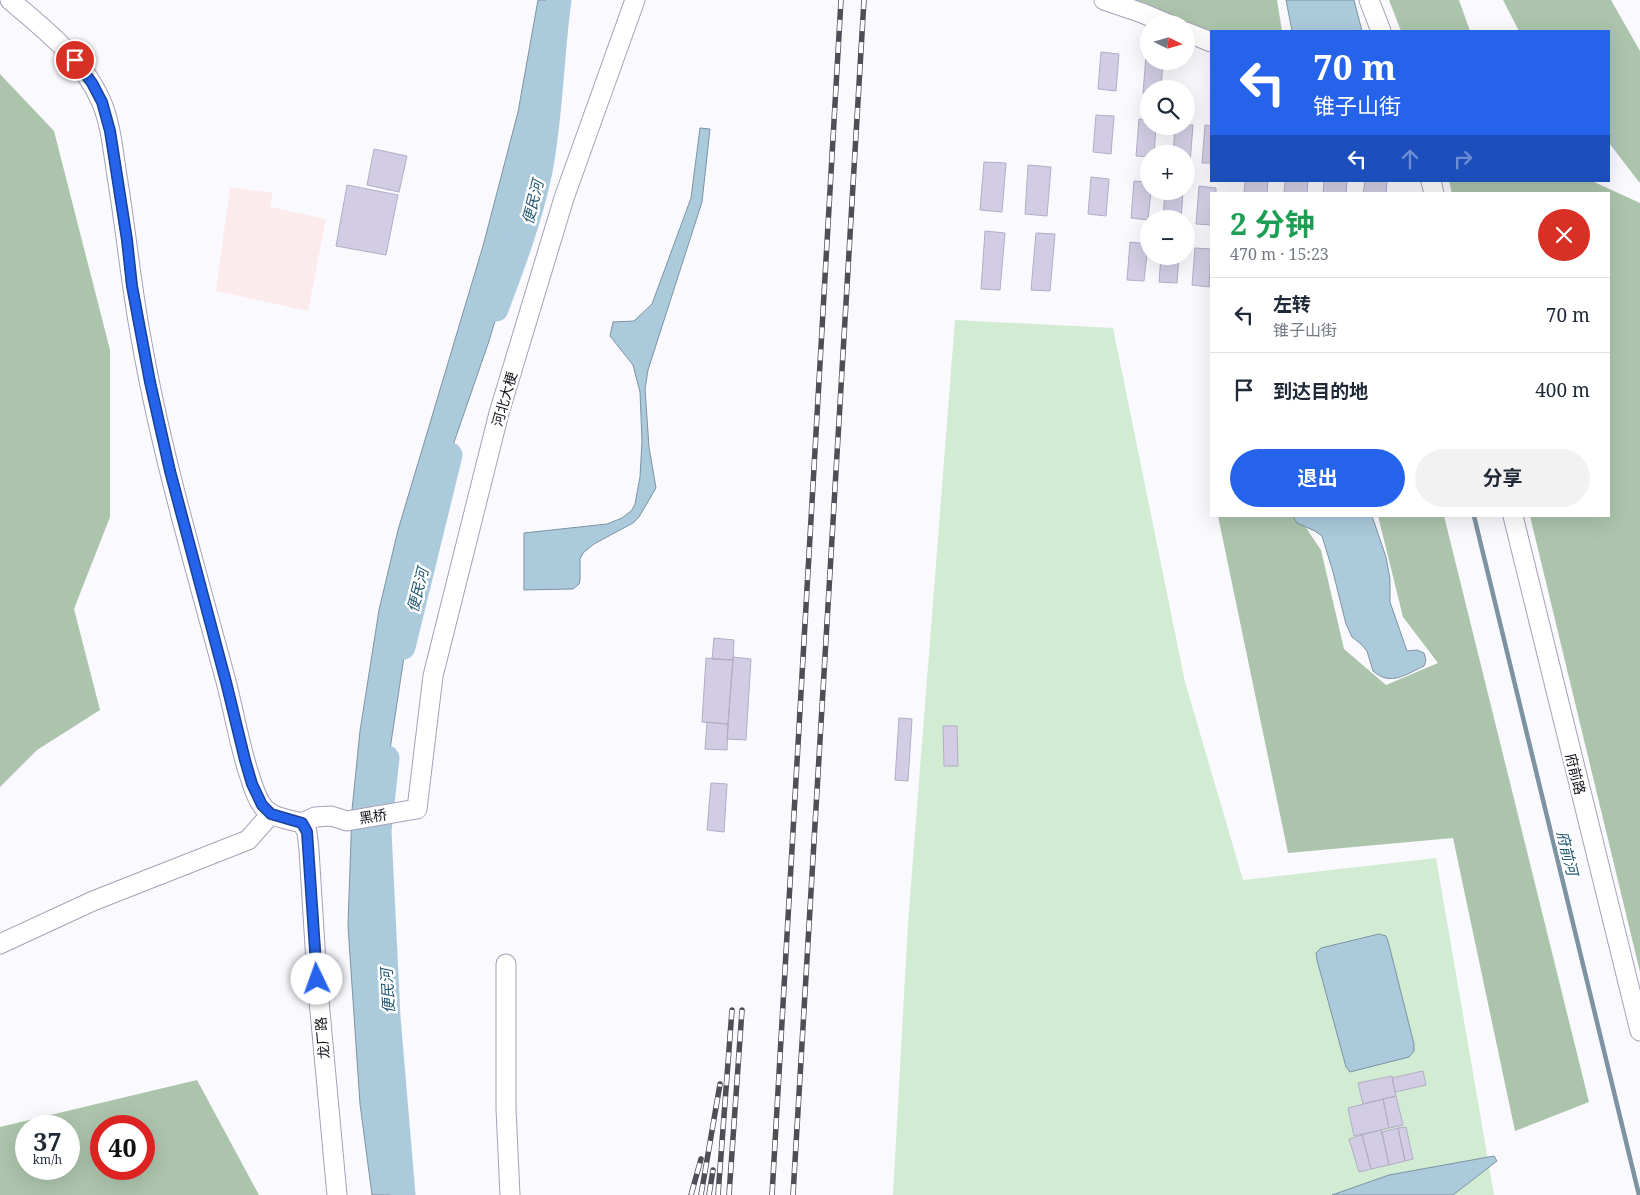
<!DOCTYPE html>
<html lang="zh">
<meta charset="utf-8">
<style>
body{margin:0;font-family:"Noto Serif","Noto Sans SC",serif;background:#f2f2f3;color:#1f2937;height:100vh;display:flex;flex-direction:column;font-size:19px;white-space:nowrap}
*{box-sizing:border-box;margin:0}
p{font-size:16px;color:#747a83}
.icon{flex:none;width:28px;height:28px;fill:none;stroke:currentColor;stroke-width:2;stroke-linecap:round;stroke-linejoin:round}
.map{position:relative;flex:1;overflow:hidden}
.sheet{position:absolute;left:1210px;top:192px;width:400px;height:325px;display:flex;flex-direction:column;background:#fff;border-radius:0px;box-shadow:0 5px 20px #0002}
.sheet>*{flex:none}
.banner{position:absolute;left:1210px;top:30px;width:400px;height:152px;border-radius:0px;box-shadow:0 5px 20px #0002;background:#2563eb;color:#fff;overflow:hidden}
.needle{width:32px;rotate:95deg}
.tools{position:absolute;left:1140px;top:15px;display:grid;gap:10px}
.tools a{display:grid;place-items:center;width:55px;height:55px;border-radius:50%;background:#fff;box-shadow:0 5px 20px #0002;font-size:25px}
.speed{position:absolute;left:15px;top:1115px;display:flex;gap:10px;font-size:25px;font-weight:700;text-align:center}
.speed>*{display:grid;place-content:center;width:65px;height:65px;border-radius:50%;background:#fff;box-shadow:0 5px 20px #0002;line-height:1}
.speed small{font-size:12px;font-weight:400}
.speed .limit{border:8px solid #d22;background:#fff;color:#111}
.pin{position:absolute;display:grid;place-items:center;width:42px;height:42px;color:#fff;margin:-21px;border:2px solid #fff;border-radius:50%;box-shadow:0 1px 5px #0007}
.me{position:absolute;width:55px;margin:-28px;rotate:357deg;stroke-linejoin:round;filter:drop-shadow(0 0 4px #0008)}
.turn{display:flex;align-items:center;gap:18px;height:105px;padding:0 20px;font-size:22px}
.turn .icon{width:65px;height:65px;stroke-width:2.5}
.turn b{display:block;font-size:35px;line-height:42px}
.lanes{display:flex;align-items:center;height:48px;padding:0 20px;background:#0003;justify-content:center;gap:25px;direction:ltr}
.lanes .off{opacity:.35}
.round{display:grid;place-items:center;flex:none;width:52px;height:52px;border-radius:26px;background:#f2f2f3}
.summary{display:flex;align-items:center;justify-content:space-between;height:85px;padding:0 20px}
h1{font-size:30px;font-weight:700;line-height:38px;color:#1e9e55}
.primary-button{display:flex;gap:10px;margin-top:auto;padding:10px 20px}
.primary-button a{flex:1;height:58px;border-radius:30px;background:#2563eb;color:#fff;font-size:20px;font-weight:700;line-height:58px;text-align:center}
.primary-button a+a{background:#f2f2f3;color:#1f2937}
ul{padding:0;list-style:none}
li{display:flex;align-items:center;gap:15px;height:75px;padding:0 20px;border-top:1px solid #e0e1e3}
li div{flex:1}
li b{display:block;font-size:19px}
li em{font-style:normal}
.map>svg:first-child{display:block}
.medical{fill:#fcebec}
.green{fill:#d2ebd3}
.forest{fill:#acc4ac;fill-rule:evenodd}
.water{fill:#abcadc;stroke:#7d93a2}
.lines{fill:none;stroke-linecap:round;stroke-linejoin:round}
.stream{stroke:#7d93a2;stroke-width:4.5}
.river{stroke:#abcadc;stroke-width:25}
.building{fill:#d2cde4;stroke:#b2adc4}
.minor-casing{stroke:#a6a1b7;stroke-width:21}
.minor{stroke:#fff;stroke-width:19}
.rail-casing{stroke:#4f4e56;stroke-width:5.5}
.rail{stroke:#fff;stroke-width:4;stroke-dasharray:11;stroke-linecap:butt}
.route-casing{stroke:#184099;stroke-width:12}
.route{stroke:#2563eb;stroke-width:9}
.labels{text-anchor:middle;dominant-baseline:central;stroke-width:5;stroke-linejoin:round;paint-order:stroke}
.street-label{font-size:14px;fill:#13121a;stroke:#fff}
.water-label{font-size:15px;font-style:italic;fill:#1f5771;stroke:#fff}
</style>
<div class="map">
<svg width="1640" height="1195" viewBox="0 0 1640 1195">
<rect width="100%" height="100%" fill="#faf9fe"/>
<path class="medical" d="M 230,187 L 273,193 L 270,207 L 326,219 L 308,311 L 216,291 Z"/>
<path class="green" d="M 955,320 L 1113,328 L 1185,682 L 1243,880 L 1436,858 L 1494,1195 L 893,1195 L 908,923 Z"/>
<path class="forest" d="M 1119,0 L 1277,0 L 1282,31 L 1211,31 L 1211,34 Z
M 1389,0 L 1459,0 L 1470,31 L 1401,31 Z
M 1503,0 L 1611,0 L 1640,51 L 1640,182 L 1639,182 L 1609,143 L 1609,31 L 1519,31 Z
M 0,74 L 54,131 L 110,350 L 110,517 L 74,609 L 100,710 L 37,750 L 0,787 Z
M 1449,181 L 1592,181 L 1640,203 L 1640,972 L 1530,516 L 1609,516 L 1609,194 L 1452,194 Z
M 1218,516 L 1298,516 L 1321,550 L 1344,649 L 1386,685 L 1438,663 L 1403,617 L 1378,516 L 1444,516 L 1589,1102 L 1515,1131 L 1453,838 L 1288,853 Z
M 197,1080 L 259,1195 L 0,1195 L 0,1127 ZM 26,1126 L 69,1126 L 69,1169 L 26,1169 ZM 101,1126 L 144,1126 L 144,1169 L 101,1169 Z"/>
<path class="water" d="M 538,0 L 567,0 L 552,95 L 536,171 L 506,284 L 489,341 L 451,451 L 425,549 L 410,617 L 381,809 L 376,856 L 381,1002 L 400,1195 L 372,1195 L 360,1104 L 348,926 L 352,810 L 360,731 L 379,610 L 398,530 L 483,246 L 518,112 Z
M 1286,0 L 1354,0 L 1362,31 L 1292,31 Z
M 700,128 L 710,129 L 702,202 L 648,370 L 645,389 L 649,447 L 656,488 L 639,517 L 633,523 L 594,544 L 583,553 L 580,559 L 580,580 L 579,584 L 573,589 L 524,590 L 524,533 L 607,524 L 622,518 L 632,510 L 635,504 L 640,477 L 642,441 L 640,392 L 633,365 L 610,336 L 613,322 L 634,321 L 652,304 L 691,198 Z
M 1293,516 L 1372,516 L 1386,557 L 1390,579 L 1390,602 L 1407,651 L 1417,650 L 1424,653 L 1426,660 L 1424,666 C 1406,674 1391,687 1373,671 L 1367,651 L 1361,644 L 1352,637 L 1346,624 L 1333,572 L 1322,536 L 1315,531 L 1297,523 Z
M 1379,934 L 1386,936 L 1388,941 L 1414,1044 L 1414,1051 L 1409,1057 L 1350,1072 L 1346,1067 L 1317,960 L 1316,953 L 1321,948 Z
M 1494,1156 L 1497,1161 L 1453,1195 L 1332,1195 L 1389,1175 Z"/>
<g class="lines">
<path class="stream" d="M 1474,516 L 1639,1195"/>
<path class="river" d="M 496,309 C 513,264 530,219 540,171 C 551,114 551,57 559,0
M 403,647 L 450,455
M 387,758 L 379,831 L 388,1017 L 403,1195"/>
</g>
<path class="building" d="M 1101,52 L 1119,54 L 1116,91 L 1098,89 Z
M 1146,56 L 1149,56 L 1149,61 L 1163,61 L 1161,89 L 1149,89 L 1149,94 L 1143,93 Z
M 1096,115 L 1114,116 L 1111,154 L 1093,152 Z
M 1139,119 L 1149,120 L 1149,126 L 1156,126 L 1154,154 L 1149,154 L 1149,157 L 1136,156 Z
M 1186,125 L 1193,125 L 1190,163 L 1186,162 L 1186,154 L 1173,154 L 1175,126 L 1186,126 Z
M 1205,125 L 1211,126 L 1211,163 L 1202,163 Z
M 374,149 L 407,156 L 399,192 L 367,185 Z
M 984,162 L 1006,163 L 1002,212 L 980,210 Z
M 1028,165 L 1051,167 L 1047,216 L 1025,214 Z
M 1091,177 L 1109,179 L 1106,216 L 1088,214 Z
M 1134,181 L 1149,182 L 1149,191 L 1151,191 L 1148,220 L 1131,218 Z
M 1245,181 L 1268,181 L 1267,194 L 1244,194 Z
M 1285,181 L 1308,181 L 1307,194 L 1284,194 Z
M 1324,181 L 1347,181 L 1346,194 L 1323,194 Z
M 1365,181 L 1387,181 L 1386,194 L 1363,194 Z
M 347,185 L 398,195 L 386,255 L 336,246 Z
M 1199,186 L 1216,188 L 1216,194 L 1211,194 L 1211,225 L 1196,224 Z
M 1165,191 L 1183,191 L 1181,219 L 1163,219 Z
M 985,231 L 1005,233 L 1000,290 L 981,289 Z
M 1036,233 L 1055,234 L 1050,291 L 1031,290 Z
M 1130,242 L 1148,244 L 1144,281 L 1127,280 Z
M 1195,248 L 1211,249 L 1209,287 L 1192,285 Z
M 1161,256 L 1179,256 L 1177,283 L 1159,282 Z
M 714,638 L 734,640 L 733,660 L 712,659 Z
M 733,657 L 751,659 L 746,740 L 727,739 Z
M 706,658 L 733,660 L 728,724 L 702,722 Z
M 899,718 L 912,719 L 908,781 L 895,780 Z
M 707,722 L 728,724 L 727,750 L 705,749 Z
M 943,726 L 957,726 L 958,766 L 944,766 Z
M 711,783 L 727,784 L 724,832 L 707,830 Z
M 1423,1071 L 1426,1085 L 1395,1092 L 1392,1078 Z
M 1392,1076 L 1396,1096 L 1363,1104 L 1358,1083 Z
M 1396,1096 L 1403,1125 L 1389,1128 L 1383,1099 Z
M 1383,1099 L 1389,1128 L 1354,1136 L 1348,1108 Z
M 1406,1127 L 1413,1159 L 1405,1161 L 1398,1128 Z
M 1398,1128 L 1405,1161 L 1389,1165 L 1382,1132 Z
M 1381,1130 L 1389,1165 L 1371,1169 L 1362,1135 Z
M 1362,1135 L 1371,1169 L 1359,1172 L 1349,1139 Z"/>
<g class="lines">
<g class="minor-casing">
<path id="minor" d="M 10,0 C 44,29 83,59 101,101 C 111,124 113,151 117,176 C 126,230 131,285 141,338 C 161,452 194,563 224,674 C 233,706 238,739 248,771 C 252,782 255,796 262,805 C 270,818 288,819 302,823
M 1104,0 L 1142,13 L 1168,24
M 1369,0 L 1381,31
M 1186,32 L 1211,42
M 1431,181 L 1434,194
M 1513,516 L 1640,1031
M 302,823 L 315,817 L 331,816 L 347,821 L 417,809 L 433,676 L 499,413 L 564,198 L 635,0
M 302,823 L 307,832 L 309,850 L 317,979 L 337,1195
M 0,944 L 93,901 L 248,840 L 271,814
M 506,964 L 506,1109 L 510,1195"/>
</g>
<use href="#minor" class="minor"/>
<g class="rail-casing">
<path id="rail" d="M 691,1195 L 701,1159
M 701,1195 L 720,1084
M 709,1195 L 713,1170
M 718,1195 L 732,1010
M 729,1195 L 742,1010
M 772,1195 L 841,0
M 793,1195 L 864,0"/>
</g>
<use href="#rail" class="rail"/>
</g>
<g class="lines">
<g class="route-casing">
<path id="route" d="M 75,60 L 92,83 L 102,102 L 110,131 L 127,240 L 132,286 L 150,382 L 170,471 L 226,682 L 245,760 L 252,784 L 262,805 L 271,814 L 302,823 L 307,832 L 317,979"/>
</g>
<use href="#route" class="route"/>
</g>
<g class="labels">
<g class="street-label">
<text transform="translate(504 399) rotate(-74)">河北大梗</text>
<text transform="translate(1576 774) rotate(76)">府前路</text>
<text transform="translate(373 816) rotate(-9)">黑桥</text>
<text transform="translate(322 1038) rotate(-95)">龙厂路</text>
</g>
<g class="water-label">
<text transform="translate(532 202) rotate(-76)">便民河</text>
<text transform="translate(417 590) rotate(-76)">便民河</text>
<text transform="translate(1568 853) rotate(76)">府前河</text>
<text transform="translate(387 991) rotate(-93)">便民河</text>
</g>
</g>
</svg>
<div class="tools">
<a><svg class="needle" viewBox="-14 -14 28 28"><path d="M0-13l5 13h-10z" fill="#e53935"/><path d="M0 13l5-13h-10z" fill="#747a83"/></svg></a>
<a><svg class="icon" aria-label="search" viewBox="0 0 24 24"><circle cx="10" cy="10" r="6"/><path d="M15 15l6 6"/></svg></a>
<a>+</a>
<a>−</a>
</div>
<div class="speed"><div>37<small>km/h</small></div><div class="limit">40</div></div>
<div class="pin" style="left:75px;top:60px;background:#d93025"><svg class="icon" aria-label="arrive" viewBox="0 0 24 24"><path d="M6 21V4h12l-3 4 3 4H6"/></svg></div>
<svg class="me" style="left:317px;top:979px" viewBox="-20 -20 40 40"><circle r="19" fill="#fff"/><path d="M0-13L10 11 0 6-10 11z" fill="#2563eb"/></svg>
<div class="banner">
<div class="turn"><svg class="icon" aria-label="left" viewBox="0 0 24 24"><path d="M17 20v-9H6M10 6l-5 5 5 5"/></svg><div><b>70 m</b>锥子山街</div></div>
<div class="lanes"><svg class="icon" aria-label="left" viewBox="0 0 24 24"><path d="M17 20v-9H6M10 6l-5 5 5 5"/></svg><svg class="icon off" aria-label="ahead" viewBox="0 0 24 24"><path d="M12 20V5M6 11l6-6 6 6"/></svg><svg class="icon off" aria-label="right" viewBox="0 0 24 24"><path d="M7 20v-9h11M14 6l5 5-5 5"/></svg></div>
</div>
<section class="sheet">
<div class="summary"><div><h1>2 分钟</h1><p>470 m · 15:23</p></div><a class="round" style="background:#d93025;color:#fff"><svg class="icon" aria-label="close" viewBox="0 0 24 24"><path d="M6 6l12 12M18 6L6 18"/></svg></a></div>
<ul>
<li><svg class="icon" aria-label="left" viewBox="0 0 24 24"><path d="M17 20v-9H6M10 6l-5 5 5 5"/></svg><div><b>左转</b><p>锥子山街</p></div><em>70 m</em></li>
<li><svg class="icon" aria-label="arrive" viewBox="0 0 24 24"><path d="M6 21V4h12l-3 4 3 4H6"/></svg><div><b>到达目的地</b></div><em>400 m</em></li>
</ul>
<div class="primary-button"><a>退出</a><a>分享</a></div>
</section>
</div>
